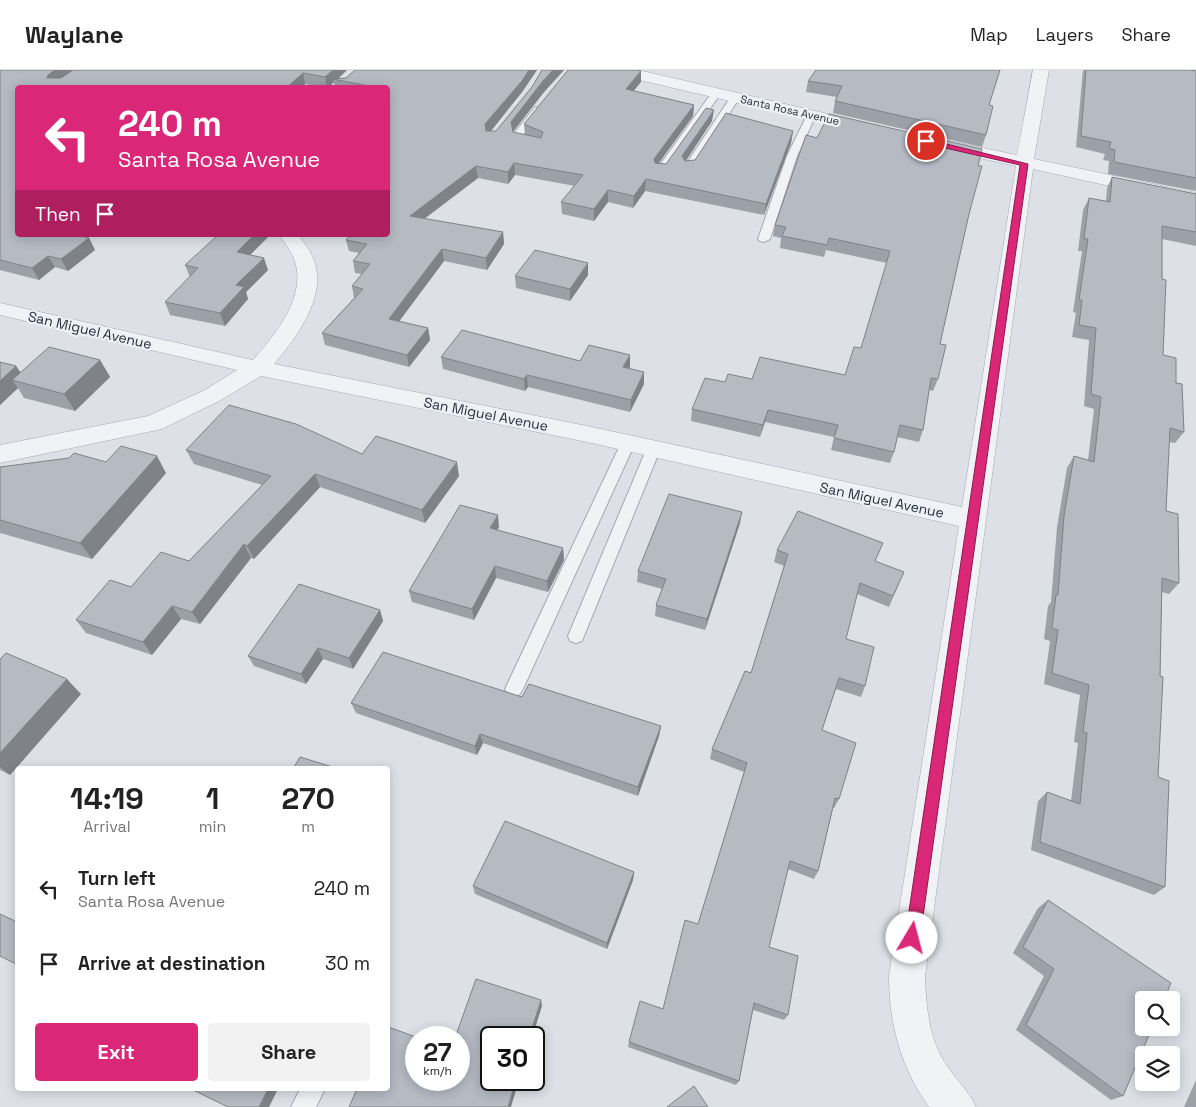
<!DOCTYPE html>
<style>
body{margin:0;font-family:"Space Grotesk",sans-serif;background:#f2f2f2;color:#222;height:100vh;display:flex;flex-direction:column;font-size:19px;white-space:nowrap}
*{box-sizing:border-box;margin:0}
p{font-size:16px;color:#767676}
.icon{flex:none;width:28px;height:28px;fill:none;stroke:currentColor;stroke-width:2;stroke-linecap:round;stroke-linejoin:round}
.map{position:relative;flex:1;overflow:hidden}
.sheet{position:absolute;left:15px;top:696px;width:375px;height:325px;display:flex;flex-direction:column;background:#fff;border-radius:5px;box-shadow:0 2px 12px #0003}
.sheet>*{flex:none}
.top-card{position:absolute;left:15px;top:15px;width:375px;height:152px;border-radius:5px;box-shadow:0 2px 12px #0003;background:#db2777;color:#fff;overflow:hidden}
.tools{position:absolute;left:1135px;top:921px;display:grid;gap:10px}
.tools a{display:grid;place-items:center;width:45px;height:45px;border-radius:5px;background:#fff;box-shadow:0 2px 12px #0003;font-size:25px}
.speed{position:absolute;left:405px;top:956px;display:flex;gap:10px;font-size:25px;font-weight:700;text-align:center}
.speed>*{display:grid;place-content:center;width:65px;height:65px;border-radius:50%;background:#fff;box-shadow:0 2px 12px #0003;line-height:1}
.speed small{font-size:12px;font-weight:400}
.speed .limit{border:2px solid #111;border-radius:8px;background:#fff;color:#111}
.pin{position:absolute;display:grid;place-items:center;width:42px;height:42px;color:#fff;margin:-21px;border:2px solid #fff;border-radius:50%;box-shadow:0 1px 5px #0007}
.me{position:absolute;width:55px;margin:-28px;rotate:8deg;stroke-linejoin:round;filter:drop-shadow(0 0 4px #0008)}
.turn{display:flex;align-items:center;gap:18px;height:105px;padding:0 20px;font-size:22px}
.turn .icon{width:65px;height:65px;stroke-width:2.5}
.turn b{display:block;font-size:35px;line-height:42px}
.then{display:flex;align-items:center;height:48px;padding:0 20px;background:#0003;gap:10px;font-size:19px}
.eta{display:flex;justify-content:space-evenly;align-items:center;height:85px;text-align:center}
.eta b{font-size:30px;font-weight:700;line-height:35px}
.action{display:flex;gap:10px;margin-top:auto;padding:10px 20px}
.action a{flex:1;height:58px;border-radius:5px;background:#db2777;color:#fff;font-size:20px;font-weight:700;line-height:58px;text-align:center}
.action a+a{background:#f2f2f2;color:#222}
ul{padding:0;list-style:none}
li{display:flex;align-items:center;gap:15px;height:75px;padding:0 20px}
li div{flex:1}
li b{display:block;font-size:19px}
li em{font-style:normal}
header{display:flex;align-items:center;gap:30px;box-sizing:border-box;height:70px;padding:0 25px;background:#fff;border-bottom:1px solid #e0e0e0}
header strong{font-size:24px}
nav{display:flex;gap:28px;margin-inline-start:auto;font-size:18px}
.map>svg:first-child{display:block}
.lines{fill:none;stroke-linecap:round;stroke-linejoin:round}
.service-casing{stroke:#a3a8b1;stroke-width:2}
.minor-casing{stroke:#a3a8b1;stroke-width:1}
.service{fill:#f0f2f5;fill-rule:evenodd}
.minor{fill:#f0f2f5;fill-rule:evenodd}
.wall{fill:#9ca0a8}
.shaded-wall{fill:#7f8288}
.building{fill:#b5bac3;stroke:#7f8288}
.route{fill:#db2777;stroke:#8e194d}
.labels{text-anchor:middle;dominant-baseline:central;stroke-width:4.5;stroke-linejoin:round;paint-order:stroke}
.far-street-label{font-size:11px;fill:#272f3d;stroke:#edf0f4}
.street-label{font-size:14px;fill:#272f3d;stroke:#edf0f4}
</style>
<header>
<strong>Waylane</strong>
<nav><a>Map</a><a>Layers</a><a>Share</a></nav>
</header>
<div class="map">
<svg width="1196" height="1037" viewBox="0 0 1196 1037">
<rect width="100%" height="100%" fill="#dde1e7"/>
<g class="lines">
<g class="service-casing">
<path id="service" d="M 713,21 L 721,23 L 664,104 L 656,104 L 655,102 Z
M 732,25 L 740,27 L 692,101 L 684,101 L 683,99 Z
M 535,37 L 543,39 L 522,66 L 537,74 L 532,77 L 514,72 L 512,66 Z
M 808,43 L 816,45 L 797,86 L 770,169 L 764,172 L 760,171 L 758,169 L 787,86 Z
M 628,368 L 635,373 L 523,619 L 520,624 L 514,627 L 508,624 L 505,619 L 621,373 Z
M 653,375 L 660,380 L 584,566 L 582,571 L 576,573 L 570,571 L 568,566 L 646,380 Z
M 300,1019 L 325,1019 L 316,1037 L 291,1037 Z"/>
</g>
<g class="minor-casing">
<path id="minor" d="M 610,0 L 638,0 L 863,52 L 869,53 L 871,57 L 869,61 L 863,62 L 618,5 Z
M 1033,0 L 1049,0 L 1034,89 L 1196,123 L 1196,135 L 1033,99 L 925,906 C 926,937 929,970 947,996 C 957,1011 969,1021 976,1037 L 929,1037 C 901,998 889,954 889,906 L 959,456 L 587,372 L 261,306 L 221,330 L 162,359 L 0,393 L 0,375 L 148,346 L 205,320 L 237,300 L 0,245 L 0,233 L 253,290 C 276,264 308,225 294,189 C 291,180 284,172 279,165 L 299,165 C 303,172 310,180 313,188 C 329,225 296,268 274,294 L 587,356 L 962,437 L 1016,96 L 938,79 L 935,75 L 938,71 L 944,70 L 1017,85 Z"/>
</g>
<use href="#service" class="service"/>
<use href="#minor" class="minor"/>
</g>
<path class="wall" d="M 0,0 L 347,0 L 338,9 L 346,8 L 355,0 L 537,0 L 522,22 L 491,61 L 496,61 L 532,17 L 542,0 L 564,0 L 544,22 L 513,62 L 525,65 L 524,54 L 641,12 L 633,21 L 694,35 L 693,46 L 659,93 L 666,94 L 712,51 L 686,91 L 695,90 L 793,61 L 791,73 L 764,145 L 645,121 L 633,138 L 608,132 L 594,151 L 562,144 L 561,132 L 575,116 L 515,105 L 508,114 L 478,108 L 424,149 L 503,162 L 504,174 L 487,200 L 444,191 L 399,251 L 428,258 L 430,270 L 409,297 L 325,275 L 322,263 L 354,228 L 352,216 L 362,204 L 355,203 L 353,191 L 359,183 L 349,181 L 346,170 L 388,165 L 388,18 L 335,18 L 334,12 L 328,18 L 324,18 L 305,14 L 301,18 L 18,18 L 18,165 L 89,168 L 95,180 L 68,201 L 55,197 L 39,210 L 0,200 Z
M 1083,0 L 1190,0 L 1196,1 L 1196,121 L 1108,104 L 1109,91 L 1103,90 L 1105,84 L 1076,77 Z
M 808,11 L 989,35 L 986,65 L 982,77 L 833,43 L 835,31 L 837,27 L 806,22 Z
M 817,68 L 978,96 L 969,144 L 940,274 L 938,309 L 933,321 L 929,320 L 923,360 L 919,372 L 897,367 L 894,382 L 890,393 L 831,380 L 834,367 L 765,352 L 760,367 L 691,351 L 692,339 L 725,312 L 752,309 L 845,305 L 861,278 L 887,193 L 826,180 L 824,187 L 780,178 L 781,168 L 773,166 L 775,155 Z
M 1112,107 L 1196,124 L 1196,176 L 1162,169 L 1163,285 L 1176,313 L 1184,362 L 1175,373 L 1169,372 L 1166,441 L 1179,513 L 1169,524 L 1162,522 L 1158,707 L 1165,817 L 1154,825 L 1031,780 L 1038,731 L 1047,722 L 1071,731 L 1078,673 L 1074,672 L 1080,625 L 1044,614 L 1050,571 L 1044,569 L 1048,536 L 1051,532 L 1057,457 L 1067,398 L 1074,386 L 1088,390 L 1094,339 L 1084,336 L 1089,270 L 1072,267 L 1076,243 L 1073,242 L 1082,181 L 1078,181 L 1083,140 L 1089,128 L 1106,131 L 1107,118 Z
M 270,165 L 250,185 L 268,200 L 246,222 L 248,229 L 225,256 L 170,245 L 165,232 L 190,207 L 185,195 Z
M 588,205 L 570,231 L 516,218 L 515,206 Z
M 630,285 L 630,297 L 629,299 L 644,302 L 644,314 L 630,342 L 528,317 L 525,321 L 443,299 L 441,287 L 580,291 Z
M 100,290 L 110,307 L 75,341 L 24,328 L 18,318 L 0,335 L 0,292 L 16,296 L 21,303 Z
M 186,380 L 362,384 L 459,406 L 425,453 L 320,417 L 254,489 L 251,488 L 200,554 L 181,549 L 152,585 L 86,563 L 76,550 L 131,517 L 189,491 L 262,415 L 194,394 Z
M 106,392 L 166,403 L 92,489 L 0,463 L 0,397 Z
M 740,453 L 705,560 L 655,546 L 656,535 L 662,519 L 637,512 L 638,501 Z
M 499,457 L 497,460 L 563,478 L 564,490 L 548,522 L 496,508 L 474,550 L 412,532 L 409,521 Z
M 777,480 L 875,491 L 904,502 L 889,537 L 857,524 L 846,569 L 865,616 L 861,627 L 836,619 L 822,660 L 839,729 L 834,738 L 833,738 L 818,801 L 814,809 L 788,799 L 769,877 L 788,945 L 784,950 L 753,940 L 739,1011 L 736,1015 L 628,977 L 629,972 L 663,939 L 698,854 L 744,702 L 710,689 L 712,679 L 751,603 L 784,496 L 774,492 Z
M 380,540 L 383,551 L 353,599 L 323,589 L 306,614 L 254,596 L 248,586 Z
M 0,589 L 81,624 L 10,705 L 0,700 Z
M 522,627 L 661,656 L 659,666 L 638,726 L 483,673 L 477,685 L 356,643 L 351,633 Z
M 634,802 L 633,810 L 607,879 L 475,824 L 473,816 Z
M 1048,830 L 1123,1026 L 1111,1030 L 1016,960 L 1044,906 L 1013,883 L 1038,838 Z
M 1196,1010 L 1196,1037 L 1184,1037 Z"/>
<path class="shaded-wall" d="M 55,0 L 76,0 L 53,16 L 47,8 L 48,5 Z
M 333,0 L 347,0 L 337,9 L 333,9 L 334,12 L 327,18 L 325,7 Z
M 529,0 L 537,0 L 522,22 L 487,66 L 487,72 L 485,54 Z
M 553,0 L 564,0 L 544,22 L 512,63 L 511,52 L 543,11 Z
M 641,1 L 641,12 L 626,30 L 626,19 Z
M 303,3 L 305,14 L 301,18 L 286,18 Z
M 694,35 L 693,46 L 653,101 L 654,89 Z
M 714,40 L 712,51 L 681,98 L 682,86 Z
M 793,61 L 791,73 L 764,145 L 766,134 Z
M 514,93 L 515,105 L 508,114 L 508,102 Z
M 476,96 L 478,108 L 412,158 L 410,146 Z
M 646,109 L 645,121 L 633,138 L 634,126 Z
M 608,120 L 608,132 L 594,151 L 594,139 Z
M 503,162 L 504,174 L 487,200 L 486,188 Z
M 254,165 L 270,165 L 241,194 L 237,182 Z
M 89,168 L 95,180 L 68,201 L 61,189 Z
M 442,179 L 444,191 L 392,261 L 389,249 Z
M 48,186 L 55,197 L 39,210 L 32,198 Z
M 264,188 L 268,200 L 246,222 L 248,229 L 225,256 L 220,243 L 236,215 Z
M 588,193 L 588,205 L 570,231 L 570,219 Z
M 428,258 L 430,270 L 409,297 L 407,285 Z
M 630,285 L 630,297 L 623,309 L 623,297 Z
M 100,290 L 110,307 L 75,341 L 64,324 Z
M 16,296 L 26,311 L 12,310 L 18,318 L 0,335 L 0,311 Z
M 644,302 L 644,314 L 630,342 L 631,330 Z
M 527,305 L 528,317 L 525,321 L 524,309 Z
M 768,340 L 765,352 L 760,367 L 763,355 Z
M 157,386 L 166,403 L 92,489 L 80,473 Z
M 457,392 L 459,406 L 425,453 L 422,440 Z
M 315,404 L 320,417 L 254,489 L 247,476 Z
M 742,442 L 740,453 L 705,560 L 707,549 Z
M 498,445 L 499,457 L 492,470 L 490,458 Z
M 244,474 L 251,488 L 200,554 L 192,542 Z
M 563,478 L 564,490 L 548,522 L 547,511 Z
M 495,496 L 496,508 L 474,550 L 472,539 Z
M 172,536 L 181,549 L 152,585 L 143,572 Z
M 380,540 L 383,551 L 353,599 L 349,588 Z
M 318,578 L 323,589 L 306,614 L 301,604 Z
M 67,609 L 81,624 L 10,705 L 0,697 L 0,683 Z
M 661,656 L 659,666 L 638,726 L 638,717 Z
M 480,664 L 483,673 L 477,685 L 475,676 Z
M 634,802 L 633,810 L 607,879 L 607,873 Z
M 541,930 L 542,936 L 532,968 L 529,968 Z
M 516,1010 L 519,1010 L 511,1037 L 508,1037 Z
M 268,1019 L 278,1019 L 269,1037 L 259,1037 Z"/>
<path class="building" d="M 0,0 L 55,0 L 48,5 L 47,8 L 61,8 L 73,0 L 333,0 L 325,7 L 303,3 L 286,18 L 18,18 L 18,165 L 77,165 L 89,168 L 61,189 L 48,186 L 32,198 L 0,190 Z
M 355,0 L 529,0 L 522,11 L 485,54 L 486,61 L 496,61 L 532,17 L 542,0 L 553,0 L 543,11 L 511,52 L 513,62 L 541,68 L 543,62 L 524,54 L 568,0 L 636,0 L 641,1 L 626,19 L 694,35 L 654,89 L 655,93 L 666,94 L 706,38 L 714,40 L 682,86 L 685,91 L 695,90 L 726,43 L 793,61 L 766,134 L 646,109 L 634,126 L 608,120 L 594,139 L 561,132 L 583,105 L 514,93 L 508,102 L 476,96 L 410,146 L 503,162 L 486,188 L 442,179 L 389,249 L 428,258 L 407,285 L 322,263 L 363,219 L 352,216 L 370,194 L 353,191 L 367,174 L 346,170 L 350,165 L 388,165 L 388,18 L 378,18 L 333,9 L 346,8 Z
M 816,0 L 1000,0 L 989,35 L 993,36 L 986,65 L 835,31 L 842,16 L 808,11 Z
M 1086,0 L 1190,0 L 1196,1 L 1196,108 L 1114,92 L 1115,80 L 1109,78 L 1111,72 L 1081,66 Z
M 829,44 L 982,79 L 978,96 L 982,96 L 969,144 L 940,274 L 946,275 L 938,309 L 931,308 L 923,360 L 900,355 L 894,382 L 834,368 L 838,355 L 768,340 L 763,355 L 692,339 L 705,308 L 725,312 L 728,304 L 752,309 L 760,287 L 845,305 L 854,277 L 861,278 L 890,181 L 829,168 L 827,175 L 782,166 L 786,157 L 775,155 L 806,65 L 817,68 Z
M 1112,107 L 1196,124 L 1196,162 L 1162,156 L 1162,209 L 1166,210 L 1163,285 L 1176,288 L 1176,313 L 1182,314 L 1184,362 L 1170,358 L 1166,441 L 1178,444 L 1179,513 L 1162,508 L 1160,606 L 1163,607 L 1158,707 L 1169,711 L 1165,817 L 1040,772 L 1047,722 L 1080,734 L 1087,663 L 1083,662 L 1089,615 L 1052,603 L 1058,560 L 1052,558 L 1056,525 L 1058,525 L 1064,446 L 1074,386 L 1094,392 L 1101,327 L 1091,324 L 1096,258 L 1079,255 L 1082,230 L 1079,230 L 1088,169 L 1084,169 L 1089,128 L 1110,132 Z
M 218,165 L 254,165 L 237,182 L 264,188 L 236,215 L 244,217 L 220,243 L 165,232 L 198,198 L 185,195 Z
M 535,180 L 588,193 L 570,219 L 515,206 Z
M 462,260 L 580,291 L 589,275 L 630,285 L 623,297 L 644,302 L 631,330 L 527,305 L 524,309 L 441,287 Z
M 49,277 L 100,290 L 64,324 L 12,310 Z
M 0,292 L 16,296 L 0,311 Z
M 229,335 L 296,354 L 362,384 L 376,366 L 457,392 L 422,440 L 315,404 L 247,476 L 244,474 L 192,542 L 172,536 L 143,572 L 76,550 L 110,510 L 131,517 L 161,482 L 189,491 L 271,406 L 186,380 Z
M 121,376 L 157,386 L 80,473 L 0,450 L 0,397 L 69,388 L 74,383 L 106,392 Z
M 669,424 L 742,442 L 707,549 L 656,535 L 666,509 L 638,501 Z
M 460,435 L 498,445 L 490,458 L 563,478 L 547,511 L 495,496 L 472,539 L 409,521 Z
M 798,441 L 883,473 L 875,491 L 904,502 L 893,526 L 860,513 L 846,569 L 874,577 L 865,616 L 839,608 L 822,660 L 856,673 L 839,729 L 835,728 L 818,801 L 790,791 L 769,877 L 798,886 L 788,945 L 754,933 L 739,1011 L 629,972 L 640,931 L 663,939 L 685,850 L 698,854 L 747,693 L 712,679 L 745,601 L 751,603 L 788,484 L 777,480 Z
M 299,514 L 380,540 L 349,588 L 318,578 L 301,604 L 248,586 Z
M 383,582 L 522,627 L 529,614 L 661,656 L 638,717 L 480,664 L 475,676 L 351,633 Z
M 6,583 L 67,609 L 0,683 L 0,589 Z
M 300,687 L 339,699 L 293,699 Z
M 505,751 L 634,802 L 607,873 L 473,816 Z
M 1048,830 L 1171,913 L 1164,930 L 1144,930 L 1144,958 L 1152,958 L 1123,1026 L 1026,955 L 1054,899 L 1023,877 Z
M 0,844 L 15,851 L 18,848 L 18,895 L 0,886 Z
M 476,909 L 541,930 L 529,968 L 491,968 L 491,1010 L 516,1010 L 508,1037 L 349,1037 L 357,1019 L 388,1019 L 388,957 L 419,968 L 416,968 L 416,1010 L 459,1010 L 459,968 L 455,968 Z
M 694,1016 L 708,1037 L 667,1037 Z
M 191,1019 L 268,1019 L 259,1037 L 228,1037 Z"/>
<path class="route" d="M 926,69 L 1028,94 L 920,868 L 918,873 L 912,875 L 907,873 L 905,868 L 1020,95 L 923,73 Z"/>
<g class="labels">
<g class="far-street-label">
<text transform="translate(790 40) rotate(13)">Santa Rosa Avenue</text>
</g>
<g class="street-label">
<text transform="translate(90 260) rotate(13)">San Miguel Avenue</text>
<text transform="translate(486 344) rotate(11)">San Miguel Avenue</text>
<text transform="translate(882 430) rotate(12)">San Miguel Avenue</text>
</g>
</g>
</svg>
<div class="tools">
<a><svg class="icon" aria-label="search" viewBox="0 0 24 24"><circle cx="10" cy="10" r="6"/><path d="M15 15l6 6"/></svg></a>
<a><svg class="icon" aria-label="layers" viewBox="0 0 24 24"><path d="M12 4l9 5-9 5-9-5zM3 14l9 5 9-5"/></svg></a>
</div>
<div class="speed"><div>27<small>km/h</small></div><div class="limit">30</div></div>
<div class="pin" style="left:926px;top:71px;background:#d93025"><svg class="icon" aria-label="arrive" viewBox="0 0 24 24"><path d="M6 21V4h12l-3 4 3 4H6"/></svg></div>
<svg class="me" style="left:912px;top:868px" viewBox="-20 -20 40 40"><circle r="19" fill="#fff"/><path d="M0-13L10 11 0 6-10 11z" fill="#db2777"/></svg>
<div class="top-card">
<div class="turn"><svg class="icon" aria-label="left" viewBox="0 0 24 24"><path d="M17 20v-9H6M10 6l-5 5 5 5"/></svg><div><b>240 m</b>Santa Rosa Avenue</div></div>
<div class="then">Then<svg class="icon" aria-label="arrive" viewBox="0 0 24 24"><path d="M6 21V4h12l-3 4 3 4H6"/></svg></div>
</div>
<section class="sheet">
<div class="eta">
<div><b>14:19</b><p>Arrival</p></div>
<div><b>1</b><p>min</p></div>
<div><b>270</b><p>m</p></div>
</div>
<ul>
<li><svg class="icon" aria-label="left" viewBox="0 0 24 24"><path d="M17 20v-9H6M10 6l-5 5 5 5"/></svg><div><b>Turn left</b><p>Santa Rosa Avenue</p></div><em>240 m</em></li>
<li><svg class="icon" aria-label="arrive" viewBox="0 0 24 24"><path d="M6 21V4h12l-3 4 3 4H6"/></svg><div><b>Arrive at destination</b></div><em>30 m</em></li>
</ul>
<div class="action"><a>Exit</a><a>Share</a></div>
</section>
</div>
